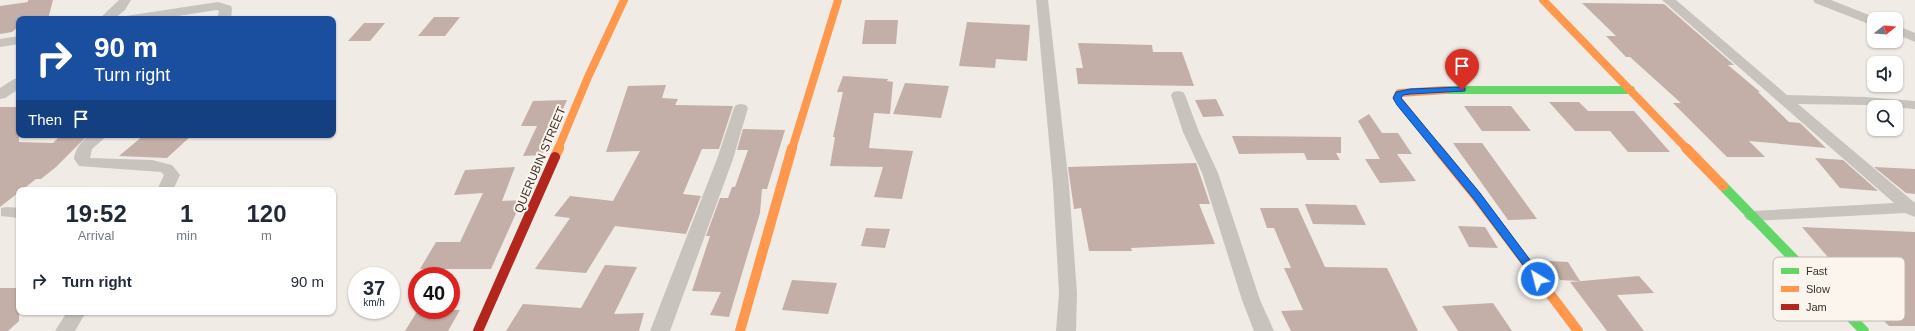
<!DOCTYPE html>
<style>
body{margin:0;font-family:Arial,sans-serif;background:#f2f2f3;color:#1f2937;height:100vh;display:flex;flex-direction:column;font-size:15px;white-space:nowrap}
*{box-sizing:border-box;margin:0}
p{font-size:13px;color:#747a83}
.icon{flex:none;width:22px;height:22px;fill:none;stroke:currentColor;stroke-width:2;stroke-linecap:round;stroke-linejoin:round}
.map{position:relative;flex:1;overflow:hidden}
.panel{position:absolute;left:16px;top:187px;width:320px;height:128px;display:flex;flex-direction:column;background:#fff;border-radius:8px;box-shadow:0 1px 3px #0004}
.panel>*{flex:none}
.banner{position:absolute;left:16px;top:16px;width:320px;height:122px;border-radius:8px;box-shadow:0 1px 3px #0004;background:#1a4fa0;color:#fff;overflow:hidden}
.needle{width:26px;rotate:73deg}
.fabs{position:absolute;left:1867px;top:12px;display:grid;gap:8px}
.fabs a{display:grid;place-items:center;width:36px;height:36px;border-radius:8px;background:#fff;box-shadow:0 1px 3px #0004;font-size:20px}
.speed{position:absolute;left:348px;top:267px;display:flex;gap:8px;font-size:20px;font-weight:700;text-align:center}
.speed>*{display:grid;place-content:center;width:52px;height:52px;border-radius:50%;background:#fff;box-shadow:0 1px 3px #0004;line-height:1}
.speed small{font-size:10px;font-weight:400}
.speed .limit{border:6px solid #d22;background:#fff;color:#111}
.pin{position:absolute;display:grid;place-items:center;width:34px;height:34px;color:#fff;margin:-41px -17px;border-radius:50% 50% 50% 0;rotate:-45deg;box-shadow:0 0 4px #0007}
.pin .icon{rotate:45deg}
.me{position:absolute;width:44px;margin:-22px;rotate:323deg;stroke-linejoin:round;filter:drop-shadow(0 0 3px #0008)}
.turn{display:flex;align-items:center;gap:14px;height:84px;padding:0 12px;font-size:18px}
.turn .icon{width:52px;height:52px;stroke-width:2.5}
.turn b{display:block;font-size:28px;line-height:34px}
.then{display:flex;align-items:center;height:38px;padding:0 12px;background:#0003;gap:8px;font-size:15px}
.eta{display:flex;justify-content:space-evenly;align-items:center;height:68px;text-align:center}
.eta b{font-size:24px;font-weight:800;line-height:28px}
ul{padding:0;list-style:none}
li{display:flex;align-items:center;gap:12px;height:52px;padding:0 12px}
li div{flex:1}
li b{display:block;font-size:15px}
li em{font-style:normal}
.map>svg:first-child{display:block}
.building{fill:#c3afa7}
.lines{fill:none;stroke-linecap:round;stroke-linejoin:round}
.street{fill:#c9c3be;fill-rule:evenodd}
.fast-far1{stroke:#63d668;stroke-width:8}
.fast{stroke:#63d668;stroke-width:10}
.slow-far1{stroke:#ff974d;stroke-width:8}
.slow{stroke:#ff974d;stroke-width:10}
.jam{stroke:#b3261e;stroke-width:10}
.route{fill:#1a73e8;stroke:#114b97}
.labels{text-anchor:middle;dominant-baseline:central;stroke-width:4;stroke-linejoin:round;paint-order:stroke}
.street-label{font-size:12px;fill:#3b302b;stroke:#fbf5ee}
.key{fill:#fbf5ee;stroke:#c1bab4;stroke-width:1}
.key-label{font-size:11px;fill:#3b302b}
</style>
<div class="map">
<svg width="1915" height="331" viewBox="0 0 1915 331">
<rect width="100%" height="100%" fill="#f0ebe5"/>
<path class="building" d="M 28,0 L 53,0 L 48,19 L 19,19 L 19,26 L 12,32 L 0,34 L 0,6 L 28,2 Z
M 1582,3 L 1664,4 L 1734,65 L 1728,65 L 1760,92 L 1758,92 L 1789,122 L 1800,123 L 1826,148 L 1749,141 L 1765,157 L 1727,157 L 1673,103 L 1681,103 L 1630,57 L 1626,57 L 1606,36 L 1616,36 Z
M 434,17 L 460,17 L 445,36 L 418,36 Z
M 865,20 L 898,20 L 896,44 L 862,44 Z
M 967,22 L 1030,25 L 1027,61 L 996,59 L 995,68 L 959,66 Z
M 364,23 L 385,23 L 370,41 L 348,41 Z
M 1078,43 L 1152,45 L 1153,52 L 1182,52 L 1194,86 L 1078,84 L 1076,68 L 1083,68 Z
M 843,76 L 888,79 L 887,81 L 893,82 L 890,114 L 874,113 L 869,148 L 913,151 L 902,199 L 874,197 L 883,167 L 830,166 L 835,137 L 833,137 L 843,92 L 837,92 Z
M 905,83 L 949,86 L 941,118 L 893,114 Z
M 666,85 L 662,98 L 678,99 L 675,105 L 733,106 L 719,149 L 702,149 L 683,194 L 701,196 L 686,234 L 615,226 L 586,273 L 535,269 L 570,218 L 554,216 L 570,196 L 613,201 L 640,151 L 606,152 L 628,86 Z
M 1216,99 L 1224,116 L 1203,117 L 1195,100 Z
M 567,100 L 542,155 L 523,156 L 537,126 L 521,126 L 533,101 Z
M 1549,102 L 1579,102 L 1588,111 L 1634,111 L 1670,152 L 1628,152 L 1610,131 L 1575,131 Z
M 1464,106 L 1511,106 L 1531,131 L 1482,131 Z
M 0,107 L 19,107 L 19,142 L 53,143 L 61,135 L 88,135 L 56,167 L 41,179 L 36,179 L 22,190 L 19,190 L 19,192 L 0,207 Z
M 1369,114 L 1382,133 L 1398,133 L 1412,154 L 1397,154 L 1416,181 L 1380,183 L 1365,159 L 1380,159 L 1358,121 Z
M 743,129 L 785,130 L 767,189 L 762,189 L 760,213 L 729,317 L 710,315 L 721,292 L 692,291 L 710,236 L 706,236 L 720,198 L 728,198 L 732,187 L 735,187 L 748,150 L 737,150 Z
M 144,135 L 192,135 L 167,158 L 119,156 Z
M 1232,136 L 1341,137 L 1341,153 L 1336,153 L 1340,160 L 1307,160 L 1304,153 L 1239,154 Z
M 1453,143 L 1482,143 L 1537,219 L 1508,220 Z
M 1815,158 L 1843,160 L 1878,191 L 1840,188 Z
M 1196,163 L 1210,204 L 1199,204 L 1215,244 L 1131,248 L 1132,251 L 1089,251 L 1081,208 L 1074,209 L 1068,167 Z
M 515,167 L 502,201 L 522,200 L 491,269 L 420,269 L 436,242 L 460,242 L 483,193 L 454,195 L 465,170 Z
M 1874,167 L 1915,169 L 1915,194 L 1906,193 Z
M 1305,204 L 1356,205 L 1366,225 L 1313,224 Z
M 1260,208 L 1298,208 L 1325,267 L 1387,268 L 1418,331 L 1291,331 L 1281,311 L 1303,310 L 1284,268 L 1291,268 L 1274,228 L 1267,228 Z
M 1458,226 L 1485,227 L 1498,248 L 1469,247 Z
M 1802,227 L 1915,232 L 1915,326 L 1889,326 L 1854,291 L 1857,291 Z
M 866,228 L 890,229 L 885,248 L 861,246 Z
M 1549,261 L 1568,262 L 1580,281 L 1560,280 Z
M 605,265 L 637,267 L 614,314 L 644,313 L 639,331 L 506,331 L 523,304 L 581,308 Z
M 1639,276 L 1654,293 L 1617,295 L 1644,331 L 1607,331 L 1570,282 Z
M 792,280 L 837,283 L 828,314 L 782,310 Z
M 0,288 L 19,288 L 19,321 L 8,331 L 0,331 Z
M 1493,303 L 1512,331 L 1458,331 L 1442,306 Z
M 418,310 L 460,310 L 448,331 L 405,331 Z"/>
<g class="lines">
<path class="street" d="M 119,0 L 131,0 L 125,10 L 114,19 L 99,19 Z
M 1036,0 L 1048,0 L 1069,185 L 1077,293 L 1076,331 L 1056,331 L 1059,293 L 1053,185 Z
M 1662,0 L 1676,0 L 1787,95 L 1866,97 L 1915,101 L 1915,109 L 1866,105 L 1798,104 L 1915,203 L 1915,217 L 1905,213 L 1753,221 L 1747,220 L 1744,216 L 1747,212 L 1753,211 L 1894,203 Z
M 1813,0 L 1831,0 L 1879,19 L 1874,19 L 1874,25 L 1869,24 L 1815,3 Z
M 218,2 L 231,6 L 232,9 L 231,19 L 217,19 L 219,11 L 217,10 L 158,19 L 125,19 L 127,16 L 132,15 Z
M 1896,25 L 1915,33 L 1915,42 L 1896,34 Z
M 19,36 L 19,44 L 0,47 L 0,39 Z
M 19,78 L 19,89 L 5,98 L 0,99 L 0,88 L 14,79 Z
M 1178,91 L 1183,92 L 1185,95 L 1199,132 L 1218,173 L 1260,300 L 1274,331 L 1254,331 L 1242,300 L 1202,173 L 1183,132 L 1171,95 L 1173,92 Z
M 741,104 L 746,105 L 748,108 L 733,159 L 670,331 L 650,331 L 717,159 L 734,108 L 736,105 Z
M 90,135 L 108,135 L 92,149 L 90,158 L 152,160 L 172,165 L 180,175 L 173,190 L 157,190 L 164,175 L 161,172 L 79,166 L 74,159 C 75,148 82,141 90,135 Z
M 7,207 L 19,208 L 19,218 L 1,216 L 1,208 Z
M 67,312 L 86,312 L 75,331 L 55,331 Z"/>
<path class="fast-far1" d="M 1446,90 L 1631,90"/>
<path class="fast" d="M 1723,186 L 1864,331"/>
<path class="slow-far1" d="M 1543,0 L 1687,149
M 558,149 L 588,77 L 624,0
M 792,149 L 838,0
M 1438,149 L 1397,98 L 1399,93 L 1446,90"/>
<path class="slow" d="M 1437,148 L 1476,196 L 1578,331
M 1686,148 L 1723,186
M 555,157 L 559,148
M 740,331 L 792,148"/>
<path class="jam" d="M 478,331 L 555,157"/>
</g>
<path class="route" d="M 1462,87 L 1465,88 L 1465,91 L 1410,94 L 1403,95 L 1401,98 L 1480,193 L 1542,276 L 1544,279 L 1542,281 L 1535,281 L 1473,198 L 1397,105 L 1393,98 L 1396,92 L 1410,89 Z"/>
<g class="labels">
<g class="street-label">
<text transform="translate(540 160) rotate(-67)">QUERUBIN STREET</text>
</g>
</g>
<rect x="1773" y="257" width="132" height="64" rx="6" class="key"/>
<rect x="1781" y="268" width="18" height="6" fill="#63d668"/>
<rect x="1781" y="286" width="18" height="6" fill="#ff974d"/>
<rect x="1781" y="304" width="18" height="6" fill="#b3261e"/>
<g class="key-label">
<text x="1806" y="275">Fast</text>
<text x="1806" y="293">Slow</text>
<text x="1806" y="311">Jam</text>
</g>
</svg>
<div class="fabs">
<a><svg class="needle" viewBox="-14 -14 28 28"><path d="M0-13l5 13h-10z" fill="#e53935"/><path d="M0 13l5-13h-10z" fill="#747a83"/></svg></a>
<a><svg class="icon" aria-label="sound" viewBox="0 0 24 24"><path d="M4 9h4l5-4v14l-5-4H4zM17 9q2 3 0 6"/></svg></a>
<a><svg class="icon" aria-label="search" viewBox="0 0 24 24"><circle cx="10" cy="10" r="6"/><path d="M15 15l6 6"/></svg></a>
</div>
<div class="speed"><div>37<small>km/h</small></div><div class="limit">40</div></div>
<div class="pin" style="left:1462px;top:90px;background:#d93025"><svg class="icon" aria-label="arrive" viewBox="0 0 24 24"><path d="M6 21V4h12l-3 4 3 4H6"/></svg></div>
<svg class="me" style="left:1538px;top:279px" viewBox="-20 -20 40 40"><circle r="17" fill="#1a73e8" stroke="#fff" stroke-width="3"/><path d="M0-11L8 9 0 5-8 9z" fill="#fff"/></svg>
<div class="banner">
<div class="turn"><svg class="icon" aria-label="right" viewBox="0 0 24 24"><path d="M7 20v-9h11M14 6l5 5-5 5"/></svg><div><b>90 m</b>Turn right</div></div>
<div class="then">Then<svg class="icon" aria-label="arrive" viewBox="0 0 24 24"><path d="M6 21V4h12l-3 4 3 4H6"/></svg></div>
</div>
<section class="panel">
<div class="eta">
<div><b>19:52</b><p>Arrival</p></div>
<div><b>1</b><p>min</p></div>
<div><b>120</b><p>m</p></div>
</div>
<ul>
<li><svg class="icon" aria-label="right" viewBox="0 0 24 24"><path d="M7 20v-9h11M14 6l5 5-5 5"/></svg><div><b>Turn right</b></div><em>90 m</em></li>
</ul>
</section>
</div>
